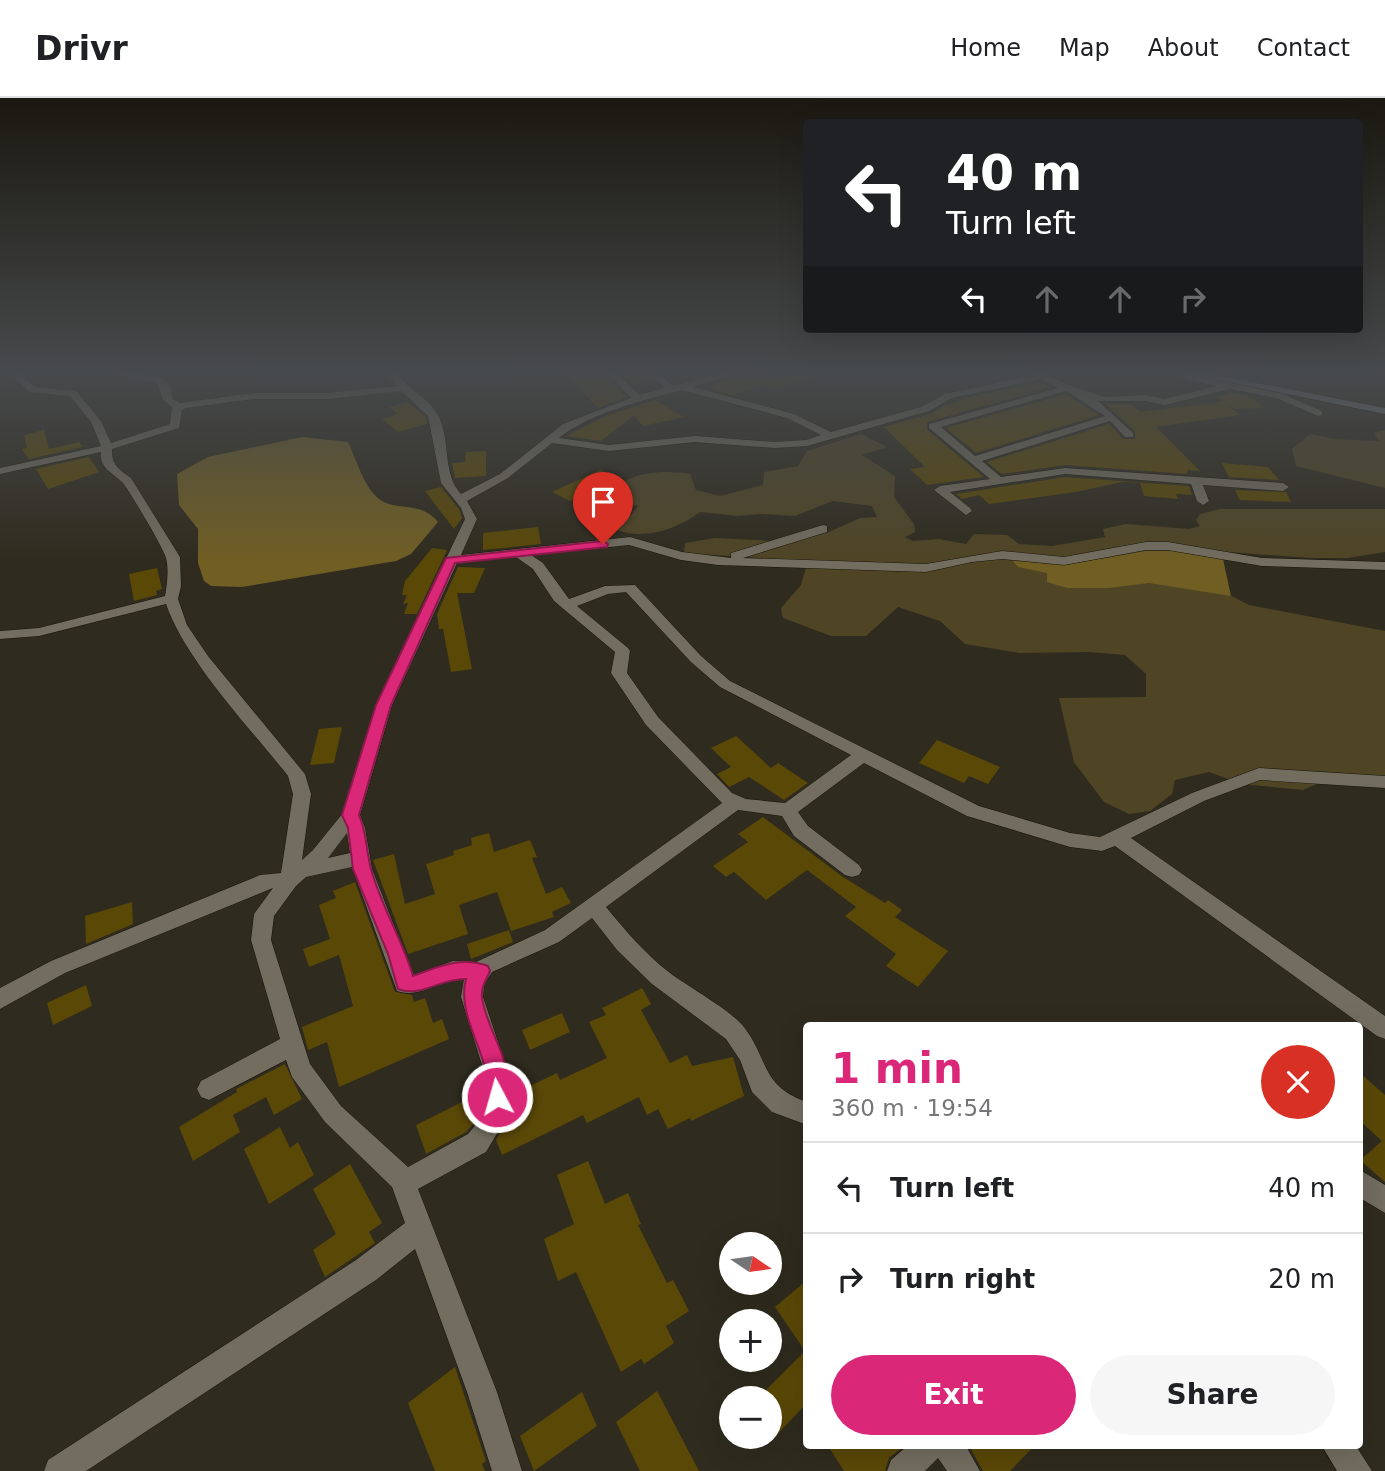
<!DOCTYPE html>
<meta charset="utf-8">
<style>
body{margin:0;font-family:"DejaVu Sans",sans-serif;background:#f6f6f6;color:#202124;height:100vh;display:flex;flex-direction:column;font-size:26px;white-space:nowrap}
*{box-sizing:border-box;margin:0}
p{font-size:23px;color:#757577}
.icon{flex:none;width:38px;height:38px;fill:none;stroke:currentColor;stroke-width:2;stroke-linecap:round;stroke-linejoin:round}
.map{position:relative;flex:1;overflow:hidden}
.side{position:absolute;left:803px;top:924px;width:560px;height:427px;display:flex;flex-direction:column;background:#fff;border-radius:7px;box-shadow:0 7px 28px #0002}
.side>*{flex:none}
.hud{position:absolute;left:803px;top:21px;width:560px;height:214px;border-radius:7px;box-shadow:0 7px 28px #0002;background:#202124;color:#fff;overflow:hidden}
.needle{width:46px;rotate:103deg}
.buttons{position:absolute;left:719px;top:1134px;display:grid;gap:14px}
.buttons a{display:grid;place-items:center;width:63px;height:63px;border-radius:50%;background:#fff;box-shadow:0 7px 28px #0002;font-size:35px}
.pin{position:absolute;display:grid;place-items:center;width:60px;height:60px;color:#fff;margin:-72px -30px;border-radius:50% 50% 50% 0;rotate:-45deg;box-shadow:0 0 7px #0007}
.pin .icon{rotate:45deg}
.me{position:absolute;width:77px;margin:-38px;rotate:354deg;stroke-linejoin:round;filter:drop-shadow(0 0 5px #0008)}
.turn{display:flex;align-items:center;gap:24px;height:147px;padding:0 28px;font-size:32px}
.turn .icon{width:91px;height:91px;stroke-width:2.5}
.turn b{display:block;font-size:49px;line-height:60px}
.lanes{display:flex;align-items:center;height:66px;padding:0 28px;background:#0003;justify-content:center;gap:35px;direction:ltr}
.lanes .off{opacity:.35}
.round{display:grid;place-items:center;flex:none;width:74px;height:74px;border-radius:37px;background:#f6f6f6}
.summary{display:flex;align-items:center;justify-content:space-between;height:119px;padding:0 28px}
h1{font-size:42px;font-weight:600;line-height:52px;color:#db2777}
.primary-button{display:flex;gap:14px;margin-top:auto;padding:14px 28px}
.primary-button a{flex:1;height:80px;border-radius:42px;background:#db2777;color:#fff;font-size:28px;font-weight:600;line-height:80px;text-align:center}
.primary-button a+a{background:#f6f6f6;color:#202124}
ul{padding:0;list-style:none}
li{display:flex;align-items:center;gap:21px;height:91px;padding:0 28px;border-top:2px solid #e0e0e0}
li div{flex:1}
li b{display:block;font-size:26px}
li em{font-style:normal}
header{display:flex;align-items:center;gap:42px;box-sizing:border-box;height:98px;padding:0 35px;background:#fff;border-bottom:2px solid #e0e0e0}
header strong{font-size:33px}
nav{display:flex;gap:38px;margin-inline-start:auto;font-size:24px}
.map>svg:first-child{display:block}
.green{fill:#4f4525}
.water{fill:#705e23}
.building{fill:#5a4807}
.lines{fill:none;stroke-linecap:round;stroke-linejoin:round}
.minor-casing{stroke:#171308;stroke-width:1}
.secondary-casing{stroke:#171308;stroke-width:1}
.minor{fill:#726d5f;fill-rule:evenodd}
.secondary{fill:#80858c;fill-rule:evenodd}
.route{fill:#db2777;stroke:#8e194d;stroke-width:2}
</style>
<header>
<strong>Drivr</strong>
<nav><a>Home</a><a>Map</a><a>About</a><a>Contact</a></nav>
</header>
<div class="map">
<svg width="1385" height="1373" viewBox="0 0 1385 1373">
<rect width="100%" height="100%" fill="#2f2b1e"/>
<path class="green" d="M 1385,332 L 1385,390 L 1296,368 L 1292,351 L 1310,336 L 1334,341 L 1379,343 L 1374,335 Z
M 861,336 L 887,349 L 862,357 L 895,378 L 894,399 L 914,426 L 915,434 L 905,439 L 913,443 L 939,441 L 966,446 L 974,436 L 1007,437 L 1019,446 L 1052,448 L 1105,439 L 1103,431 L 1126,426 L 1189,431 L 1200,428 L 1196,422 L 1200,416 L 1220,411 L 1385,411 L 1385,454 L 1348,460 L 1311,460 L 1229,454 L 1202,461 L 1147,481 L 1220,492 L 1249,507 L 1385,533 L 1385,678 L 1333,679 L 1303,692 L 1242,686 L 1209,674 L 1175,682 L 1172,696 L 1150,713 L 1129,716 L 1104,704 L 1074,664 L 1059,600 L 1146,599 L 1146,576 L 1125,557 L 1089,554 L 1019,555 L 965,546 L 940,523 L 898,509 L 866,538 L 831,538 L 783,520 L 781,510 L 801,487 L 808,463 L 684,455 L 685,445 L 715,440 L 790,444 L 829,434 L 860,420 L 877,419 L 872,408 L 833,403 L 795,418 L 760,416 L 738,418 L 700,414 C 675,433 639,444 610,429 L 612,423 L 631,417 L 638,408 L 616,405 L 608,395 C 629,374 661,371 690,376 L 696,392 L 720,398 L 763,387 L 764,374 L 798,368 L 807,353 Z"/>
<path class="water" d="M 302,339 L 348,344 C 356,361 364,389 379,401 C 396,414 420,402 438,424 L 411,456 L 396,463 L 242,489 L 211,488 L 204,483 L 198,465 L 198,431 L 179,407 L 177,376 L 208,359 Z
M 1146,453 L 1172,453 L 1223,461 L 1231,498 L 1149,485 L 1109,490 L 1067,490 L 1047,484 L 1047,475 L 1018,469 L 1011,461 L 1064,467 Z"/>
<path class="building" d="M 562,272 L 602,272 L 626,299 L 598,310 Z
M 619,272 L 642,272 L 654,283 L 633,287 Z
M 752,272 L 813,272 L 814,278 L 773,291 L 765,286 L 732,297 L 715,292 L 709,287 Z
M 1039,284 L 1051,289 L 927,324 L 927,332 L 984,379 L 927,387 L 910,371 L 925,369 L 884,329 L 930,316 L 943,308 L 964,302 L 961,301 Z
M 1230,294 L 1246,297 L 1265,310 L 1235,311 L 1224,304 L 1240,317 L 1156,329 L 1200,373 L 1188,372 L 1187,376 L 1065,367 L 1002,376 L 987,364 L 1109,326 L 1123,341 L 1135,341 L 1135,333 L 1105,306 L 1131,306 L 1140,314 L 1223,303 L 1217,299 Z
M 1066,296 L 1099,317 L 976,355 L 946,330 Z
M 655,302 L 684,319 L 643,328 L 634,317 L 601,343 L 566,338 L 606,318 Z
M 407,304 L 426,319 L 427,326 L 398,334 L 382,321 L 398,316 L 389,309 Z
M 44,332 L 49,351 L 79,344 L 83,349 L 29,361 L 22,351 L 27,350 L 24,337 Z
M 486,353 L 486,378 L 455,380 L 452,365 L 465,364 L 466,354 Z
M 89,359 L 99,374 L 48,391 L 36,371 Z
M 1222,365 L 1268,369 L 1279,382 L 1229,379 Z
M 602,371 L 608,382 L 570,403 L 552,394 Z
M 1065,379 L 1189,388 L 1192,397 L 1176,396 L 1178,401 L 1144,398 L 1140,385 L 1122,384 L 1076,394 L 989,406 L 979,397 L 962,401 L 956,396 Z
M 441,389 L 459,411 L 462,420 L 454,431 L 425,393 Z
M 1235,392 L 1286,394 L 1291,404 L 1240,402 Z
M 538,429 L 541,446 L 483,452 L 483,435 Z
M 432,450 L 447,452 L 417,516 L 404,516 L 408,505 L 403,506 L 407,497 L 402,497 L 405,483 Z
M 458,469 L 485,470 L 474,495 L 457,495 L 472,571 L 451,574 L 443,531 L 439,531 L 437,516 Z
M 157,470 L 162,491 L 156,493 L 157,497 L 134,503 L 129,476 Z
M 342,629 L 334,665 L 310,667 L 319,631 Z
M 736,638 L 771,670 L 778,665 L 808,685 L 784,702 L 749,679 L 729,689 L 717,676 L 731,669 L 711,650 Z
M 937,642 L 1000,669 L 988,686 L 969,678 L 964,685 L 919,665 Z
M 763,719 L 843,779 L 885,805 L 888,802 L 902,812 L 895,819 L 948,853 L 918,889 L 886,868 L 896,856 L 845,818 L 856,809 L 807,772 L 766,802 L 734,774 L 726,779 L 713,768 L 748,744 L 738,736 Z
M 489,735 L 494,754 L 530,742 L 537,759 L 532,760 L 546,796 L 562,789 L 571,805 L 552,814 L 554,819 L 511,833 L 497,794 L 459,807 L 468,836 L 408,856 L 373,762 L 394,756 L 405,806 L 435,796 L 426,766 L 454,757 L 453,753 L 472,747 L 471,740 Z
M 355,784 L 395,894 L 412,897 L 414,904 L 425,900 L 433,925 L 442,921 L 449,941 L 339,989 L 327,944 L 308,952 L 302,929 L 353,908 L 339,857 L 309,869 L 303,851 L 330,841 L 319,807 L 336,800 L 333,793 Z
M 132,804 L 133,826 L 86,846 L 85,818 Z
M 509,832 L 513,844 L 471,861 L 467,846 Z
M 86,887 L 92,908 L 53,927 L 47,905 Z
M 642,890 L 651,906 L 641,912 L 670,965 L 687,957 L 692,968 L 733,959 L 744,998 L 691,1023 L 690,1020 L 668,1031 L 658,1011 L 647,1017 L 639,999 L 587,1025 L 583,1017 L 502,1057 L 496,1042 L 503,1030 L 506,1018 L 519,1011 L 513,996 L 557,975 L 560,982 L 607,960 L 589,924 L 606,917 L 602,910 Z
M 562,915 L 570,934 L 530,952 L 522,932 Z
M 285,966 L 302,1001 L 274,1017 L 266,999 L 233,1017 L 240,1034 L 193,1063 L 179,1029 L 237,994 L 236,991 Z
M 1360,975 L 1385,997 L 1385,1084 L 1360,1062 L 1382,1043 L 1360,1023 Z
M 466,1002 L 475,1024 L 466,1034 L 426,1056 L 416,1027 Z
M 280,1029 L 290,1050 L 298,1044 L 314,1077 L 269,1106 L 244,1051 Z
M 588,1063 L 605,1106 L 628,1095 L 641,1126 L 638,1127 L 667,1185 L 673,1182 L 689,1213 L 666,1228 L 674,1245 L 644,1266 L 641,1261 L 621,1274 L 576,1174 L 558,1183 L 544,1141 L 574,1126 L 557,1077 Z
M 350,1066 L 382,1125 L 369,1134 L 375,1145 L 325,1179 L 313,1152 L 336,1136 L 313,1091 Z
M 807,1182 L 807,1305 L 770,1344 L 770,1300 L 758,1300 L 805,1253 L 775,1209 Z
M 455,1269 L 486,1363 L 482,1366 L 485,1373 L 435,1373 L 408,1305 Z
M 657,1293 L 699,1373 L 640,1373 L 616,1324 Z
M 582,1294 L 597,1328 L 534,1373 L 520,1338 Z
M 828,1348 L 904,1348 L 889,1360 L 885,1373 L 844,1373 Z
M 969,1348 L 1034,1348 L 1010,1373 L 983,1373 Z"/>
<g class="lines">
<g class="minor-casing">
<path id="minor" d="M 26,272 L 38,272 L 24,280 L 35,289 L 76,293 L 101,323 L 111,345 L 170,326 L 172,309 L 163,302 L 157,285 L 98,272 C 113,272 157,274 167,284 C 171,289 171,295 173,301 L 180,305 L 253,295 L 328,295 L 396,288 L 385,272 L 395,272 C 407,292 433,301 441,324 C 450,348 443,376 461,396 L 500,376 L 563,326 L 631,300 L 605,272 L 615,272 L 639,297 L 665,290 L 645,272 L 655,272 L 673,288 L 734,272 L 749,272 L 693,289 L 794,316 L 831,334 L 921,309 L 945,296 L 1034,277 L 1027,272 L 1039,272 L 1068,287 L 1105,299 L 1146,297 L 1165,301 L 1217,288 L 1181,280 L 1183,272 L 1189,272 L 1190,276 L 1283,296 L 1322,313 L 1322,317 L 1318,318 L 1276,300 L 1230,291 L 1165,307 L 1146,303 L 1098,303 L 1133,335 L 1133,339 L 1125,339 L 1110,323 L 982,363 L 1001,379 L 1065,370 L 1283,385 L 1289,389 L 1283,393 L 1203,387 L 1209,403 L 1203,407 L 1197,403 L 1191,386 L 1065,376 L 950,394 L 970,410 L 972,413 L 966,417 L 934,392 L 940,388 L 990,381 L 929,330 L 929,326 L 1058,290 L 1041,281 L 952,300 L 929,313 L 807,348 L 775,350 L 695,344 L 609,353 L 552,345 L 508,380 L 467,403 L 477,421 L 461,457 L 630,439 L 682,454 L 731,460 L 731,455 L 823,427 L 827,428 L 827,434 L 743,460 L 926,466 L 1002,453 L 1064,459 L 1146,444 L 1168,444 L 1262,460 L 1385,464 L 1385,472 L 1262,468 L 1168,452 L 1146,452 L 1064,467 L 1002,461 L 972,464 L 926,474 L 718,467 L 681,462 L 629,447 L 531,457 L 543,465 L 569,501 L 605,488 L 635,487 L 701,558 L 730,583 L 979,708 L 1070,735 L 1100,739 L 1192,695 L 1259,670 L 1385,678 L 1385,690 L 1260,682 L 1204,703 L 1131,740 L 1385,918 L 1385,941 L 1377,938 L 1115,748 L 1102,753 L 1070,749 L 967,718 L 864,665 L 798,714 L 808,728 L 859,767 L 862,772 L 859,777 L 852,779 L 845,777 L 794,738 L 782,718 L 738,712 L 606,809 C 626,833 645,856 670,875 C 690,890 729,911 744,929 C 769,962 761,988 807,1004 L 807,1027 L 772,1014 L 752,994 L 740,962 L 726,941 L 652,886 L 617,852 L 592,820 L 559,844 L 492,874 L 484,886 L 483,899 L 510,980 L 501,1029 L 486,1054 L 418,1091 L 497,1294 L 522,1373 L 492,1373 L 467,1294 L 415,1151 L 376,1182 L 86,1373 L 44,1373 L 48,1362 L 356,1162 L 405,1125 L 392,1089 L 325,1024 L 292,979 L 286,962 L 209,1002 L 201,999 L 197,991 L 201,983 L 280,941 L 251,842 L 254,816 L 273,790 L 65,875 L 0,911 L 0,890 L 51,863 L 260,777 L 281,775 L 293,696 L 288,678 C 250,630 185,562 166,506 L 39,538 L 0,541 L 0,533 L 39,530 L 165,498 C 167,487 169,472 166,460 C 164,451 128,390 122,384 C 113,375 99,370 101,354 L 0,376 L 0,370 L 101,348 L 91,324 L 70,298 L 29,294 L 15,281 L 15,277 ZM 682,292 L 787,320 L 821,337 L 806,342 L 775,344 L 695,338 L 609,347 L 559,340 C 590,315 644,302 682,292 ZM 401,293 L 428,318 L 441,385 L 461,410 L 465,421 L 376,607 L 343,715 L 313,752 L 302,762 L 311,696 L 305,676 L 208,558 L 187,527 L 178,501 L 181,488 L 180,459 L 131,380 C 119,372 111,366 112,351 L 179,330 L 182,312 L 186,310 L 253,301 L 328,301 ZM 1066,293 L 1105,318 L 975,358 L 941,329 ZM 516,459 L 533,471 L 554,503 L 615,554 L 611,575 L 646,627 L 722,705 L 545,832 L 476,864 L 453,863 L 413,877 L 372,771 L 365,730 L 360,717 L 392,607 L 457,465 ZM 626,494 L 691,564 L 720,589 L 851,657 L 785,705 L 746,701 L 732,695 L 658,619 L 627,575 L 630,553 L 628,550 L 577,508 L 608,496 ZM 347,735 L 350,755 L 328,760 ZM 352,769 L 397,893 C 421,901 440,881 464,881 L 461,899 L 486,980 L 478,1024 L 468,1036 L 408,1069 L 341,1008 L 310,966 L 271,842 L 274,818 L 296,788 L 306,779 Z
M 1360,1072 L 1385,1087 L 1385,1115 L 1360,1100 Z
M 907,1348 L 966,1348 L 980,1373 L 947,1373 L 938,1360 L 925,1373 L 887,1373 L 891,1362 Z
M 1322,1348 L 1356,1348 L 1372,1373 L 1337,1373 Z"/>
</g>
<g class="secondary-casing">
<path id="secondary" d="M 0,272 L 8,272 L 0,275 Z
M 1171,272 L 1190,272 L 1385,310 L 1385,316 Z"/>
</g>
<use href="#minor" class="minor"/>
<use href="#secondary" class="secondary"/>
</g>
<linearGradient id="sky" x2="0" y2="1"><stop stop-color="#1a1810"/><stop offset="0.59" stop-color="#474a4c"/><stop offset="1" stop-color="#474a4c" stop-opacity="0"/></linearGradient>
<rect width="1385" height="464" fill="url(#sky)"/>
<path class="route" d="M 603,443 L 608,446 L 607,449 L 455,465 L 391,607 L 359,717 C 367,735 366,753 371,771 C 381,808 402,841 413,878 C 437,869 461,858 488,868 L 490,873 C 486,882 481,889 482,899 C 486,934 520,971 504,1006 L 497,1009 L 489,1006 C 485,997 488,989 487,979 C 482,947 457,913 466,881 C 441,880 421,900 398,891 L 388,856 L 353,771 L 348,730 L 342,717 L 376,607 L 446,460 Z"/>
</svg>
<div class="buttons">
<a><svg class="needle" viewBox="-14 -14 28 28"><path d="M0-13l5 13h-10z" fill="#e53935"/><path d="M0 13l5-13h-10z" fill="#757577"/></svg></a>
<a>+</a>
<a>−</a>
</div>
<div class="pin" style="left:603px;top:446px;background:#d93025"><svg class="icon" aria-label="arrive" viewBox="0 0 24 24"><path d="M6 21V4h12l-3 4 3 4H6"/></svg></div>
<svg class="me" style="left:497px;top:999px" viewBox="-20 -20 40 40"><circle r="17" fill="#db2777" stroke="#fff" stroke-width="3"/><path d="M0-11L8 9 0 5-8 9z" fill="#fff"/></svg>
<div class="hud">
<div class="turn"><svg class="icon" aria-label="left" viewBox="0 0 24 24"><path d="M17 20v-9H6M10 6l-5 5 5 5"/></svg><div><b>40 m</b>Turn left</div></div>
<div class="lanes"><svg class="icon" aria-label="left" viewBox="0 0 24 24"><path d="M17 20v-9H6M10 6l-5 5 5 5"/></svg><svg class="icon off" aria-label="ahead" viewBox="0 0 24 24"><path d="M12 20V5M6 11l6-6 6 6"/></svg><svg class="icon off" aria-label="ahead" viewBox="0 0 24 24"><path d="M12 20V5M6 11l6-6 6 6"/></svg><svg class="icon off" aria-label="right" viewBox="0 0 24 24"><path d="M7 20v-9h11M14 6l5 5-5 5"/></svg></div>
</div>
<section class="side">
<div class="summary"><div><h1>1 min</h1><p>360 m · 19:54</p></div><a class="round" style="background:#d93025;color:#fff"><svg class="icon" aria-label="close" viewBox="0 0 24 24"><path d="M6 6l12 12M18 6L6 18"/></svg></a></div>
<ul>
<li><svg class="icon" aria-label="left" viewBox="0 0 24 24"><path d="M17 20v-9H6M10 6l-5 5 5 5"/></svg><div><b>Turn left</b></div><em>40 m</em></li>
<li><svg class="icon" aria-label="right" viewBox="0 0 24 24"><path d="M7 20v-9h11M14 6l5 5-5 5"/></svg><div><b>Turn right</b></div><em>20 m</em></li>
</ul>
<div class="primary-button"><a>Exit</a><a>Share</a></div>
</section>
</div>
